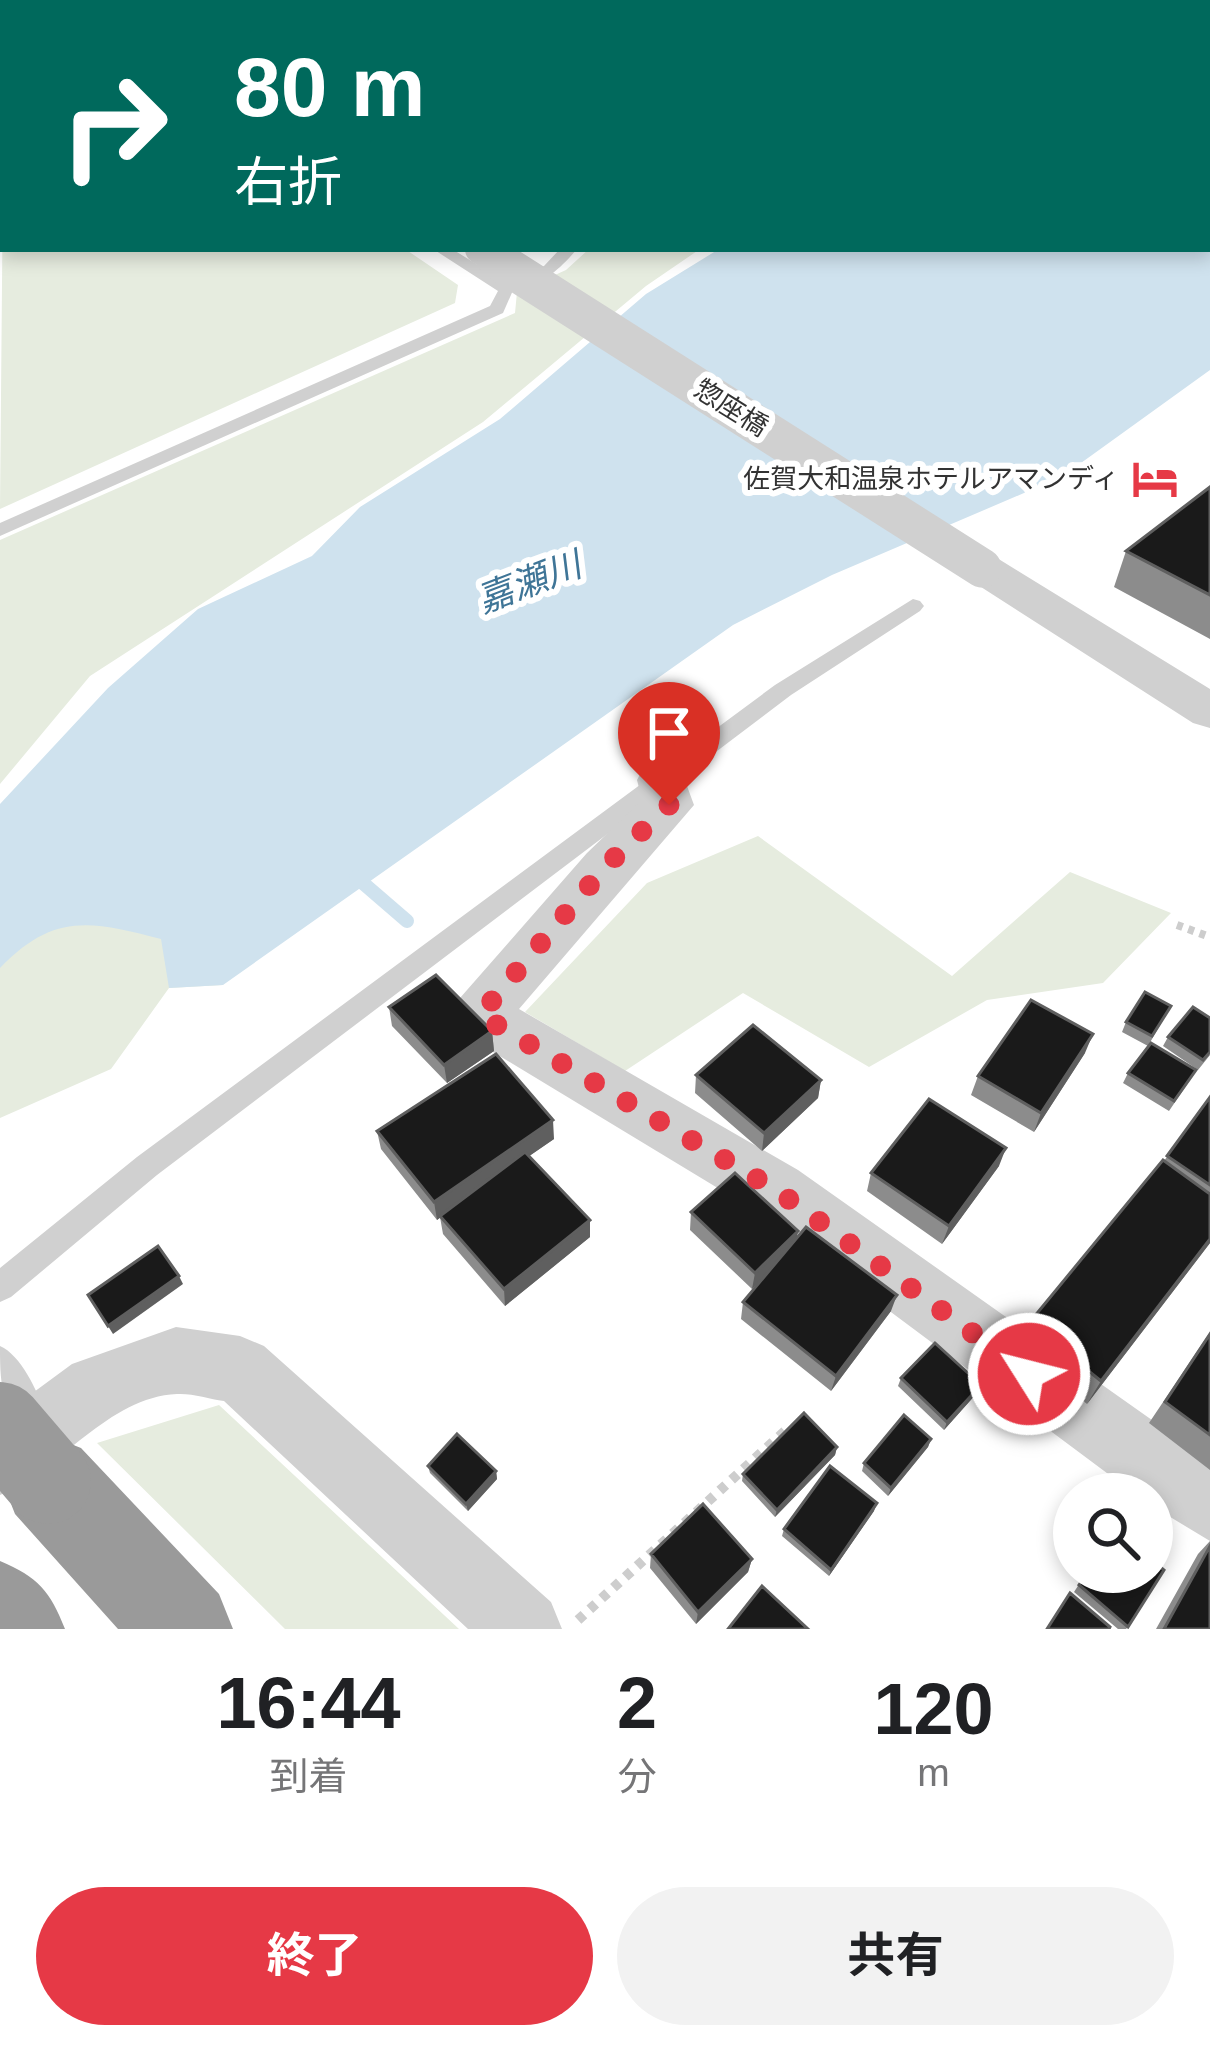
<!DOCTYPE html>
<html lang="ja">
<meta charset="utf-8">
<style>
body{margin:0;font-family:Arial,"Noto Sans JP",sans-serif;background:#f2f2f2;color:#202124;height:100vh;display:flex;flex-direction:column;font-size:45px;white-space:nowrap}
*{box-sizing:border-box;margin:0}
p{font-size:39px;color:#757577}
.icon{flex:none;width:66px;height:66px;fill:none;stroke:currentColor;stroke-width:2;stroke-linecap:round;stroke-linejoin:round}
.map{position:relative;height:1629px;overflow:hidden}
.side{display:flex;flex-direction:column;background:#fff;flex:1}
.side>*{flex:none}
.banner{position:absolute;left:0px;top:0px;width:1212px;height:252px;box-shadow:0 6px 18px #0003;background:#00695c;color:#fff;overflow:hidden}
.buttons{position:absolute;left:1053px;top:1473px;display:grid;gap:24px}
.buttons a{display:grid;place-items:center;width:120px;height:120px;border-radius:50%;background:#fff;box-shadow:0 6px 18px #0003;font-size:60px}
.pin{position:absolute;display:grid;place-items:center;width:102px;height:102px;color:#fff;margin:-123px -51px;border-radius:50% 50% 50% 0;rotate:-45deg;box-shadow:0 0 12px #0007}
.pin .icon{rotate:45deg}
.me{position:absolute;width:132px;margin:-66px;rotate:306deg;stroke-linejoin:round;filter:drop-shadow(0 0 9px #0008)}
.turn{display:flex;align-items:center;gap:42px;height:252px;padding:0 36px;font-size:54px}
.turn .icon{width:156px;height:156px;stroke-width:2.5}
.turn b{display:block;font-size:84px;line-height:102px}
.eta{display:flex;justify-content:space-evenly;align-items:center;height:204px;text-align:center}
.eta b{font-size:72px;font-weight:700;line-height:84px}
.cta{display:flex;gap:24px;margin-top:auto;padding:24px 36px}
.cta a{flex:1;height:138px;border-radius:72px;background:#e63946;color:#fff;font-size:48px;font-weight:700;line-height:138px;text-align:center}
.cta a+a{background:#f2f2f2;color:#202124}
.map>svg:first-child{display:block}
.green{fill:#e6ecdf}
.water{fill:#cfe2ee}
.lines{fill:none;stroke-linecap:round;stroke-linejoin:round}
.stream-far1{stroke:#cfe2ee;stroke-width:8}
.stream{stroke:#cfe2ee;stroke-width:14}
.path-far1{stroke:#cdcdcd;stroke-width:8;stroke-dasharray:6 6;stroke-linecap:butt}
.path{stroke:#cdcdcd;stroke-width:10;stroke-dasharray:8 8;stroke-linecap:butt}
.lane{fill:#d0d0d0;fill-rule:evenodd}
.street{fill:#d0d0d0;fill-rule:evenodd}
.secondary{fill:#bdbdbd;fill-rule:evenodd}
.highway{fill:#9a9a9a;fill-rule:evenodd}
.street-bridge-far1{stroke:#d0d0d0;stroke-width:30}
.street-bridge{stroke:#d0d0d0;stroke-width:39}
.highway-bridge{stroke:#9a9a9a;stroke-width:86}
.wall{fill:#8c8c8c}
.shaded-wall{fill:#5f5f5f}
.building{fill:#1a1a1a;stroke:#5f5f5f;stroke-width:3}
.route{stroke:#e63946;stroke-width:21;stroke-dasharray:0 37.8}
.labels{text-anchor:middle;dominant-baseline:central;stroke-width:12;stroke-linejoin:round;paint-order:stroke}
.far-street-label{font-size:27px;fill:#333;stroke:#fff}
.far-poi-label{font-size:27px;fill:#333;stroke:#fff;text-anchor:end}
.water-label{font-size:36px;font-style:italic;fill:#3f7597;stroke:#fff}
</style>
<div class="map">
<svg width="1210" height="1629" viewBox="0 0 1210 1629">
<rect width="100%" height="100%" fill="#fff"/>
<path class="green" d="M 3,172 L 3,249 L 405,249 L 458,285 L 455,303 L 0,509 Z
M 589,249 L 700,249 L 646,286 L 483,422 L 90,676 L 0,784 L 0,540 L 515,313 L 517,292 L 566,270 Z
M 758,836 L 952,976 L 1070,872 L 1171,913 L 1103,983 L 987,1000 L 869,1067 L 743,993 L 625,1071 L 525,1012 L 647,883 Z
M 193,902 L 223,985 L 169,988 L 111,1069 L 0,1118 L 0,923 Z
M 219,1405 L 459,1629 L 460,1629 L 285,1629 L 97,1443 Z"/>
<path class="water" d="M 981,0 L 1210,0 L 1210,370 L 1081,463 L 1024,493 L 832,575 L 733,625 L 223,985 L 169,988 L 161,939 C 91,921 54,912 0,968 L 0,804 L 108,688 L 198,609 L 312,556 L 360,507 L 500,419 L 646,294 L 719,249 L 1209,249 L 1209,3 Z"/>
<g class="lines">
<path class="stream-far1" d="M 587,0 L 598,3
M 226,3 L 243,0
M 552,3 L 567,0
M 622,3 L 635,0"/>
<path class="stream" d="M 356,877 L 407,921"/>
<path class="path-far1" d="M 1177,925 L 1210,937"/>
<path class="path" d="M 578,1620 L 785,1431"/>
<path class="lane" d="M 0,152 L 3,152 L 3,160 L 0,160 Z
M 433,249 L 452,249 L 512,286 L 513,281 L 544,266 L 560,249 L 577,249 C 561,268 540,288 514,288 L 503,313 L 0,536 L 0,523 L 490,306 L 498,291 Z
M 913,599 L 920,601 L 924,606 L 920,611 L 791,695 L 157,1175 L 11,1297 L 0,1302 L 0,1268 L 137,1157 L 775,685 Z
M 0,1346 C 21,1355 37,1391 45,1412 L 41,1424 L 29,1428 C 0,1415 0,1376 0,1346 Z"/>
<path class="street" d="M 95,0 L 121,0 L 122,3 L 96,3 Z
M 0,97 L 3,97 L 3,115 L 0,115 Z
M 982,554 L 997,558 L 1210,689 L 1210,728 L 1193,723 L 967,578 L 960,568 L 967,558 Z
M 662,762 L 680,767 L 694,805 L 519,1009 L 798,1170 L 1210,1461 L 1210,1541 L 1152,1506 L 1152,1494 L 1135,1494 L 754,1210 L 460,1032 L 451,1015 L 460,998 L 587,853 L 642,800 L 637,780 L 644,767 Z
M 176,1327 L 240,1336 L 264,1346 L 551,1602 L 562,1629 L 468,1629 L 224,1401 C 209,1399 192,1393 177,1394 C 108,1397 60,1470 0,1495 L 0,1417 L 72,1364 Z"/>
<path class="secondary" d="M 0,30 L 3,30 L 3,52 L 0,52 Z"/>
<path class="highway" d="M 48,1435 L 81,1448 L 219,1594 L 233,1629 L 118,1629 L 15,1514 L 2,1481 L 15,1448 Z
M 0,1561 C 38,1577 50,1591 65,1629 L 0,1629 Z"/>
<path class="street-bridge-far1" d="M 480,249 L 502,263"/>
<path class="street-bridge" d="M 497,260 L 982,568"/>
<path class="highway-bridge" d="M 0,1425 L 48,1481"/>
</g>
<path class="wall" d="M 1210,487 L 1210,639 L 1114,587 L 1126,551 Z
M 1171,1006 L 1148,1046 L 1122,1032 L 1126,1022 Z
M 389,1007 L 492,1031 L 494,1051 L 447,1083 L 392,1026 Z
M 1168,1037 L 1210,1055 L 1198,1070 L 1163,1046 Z
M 1085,1053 L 1034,1132 L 971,1095 L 978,1076 Z
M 1128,1073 L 1190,1080 L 1169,1111 L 1123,1083 Z
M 696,1075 L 821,1080 L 818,1098 L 762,1151 L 695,1093 Z
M 1210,1097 L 1210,1243 L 1087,1404 L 1017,1346 L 1029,1323 L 1164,1161 Z
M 377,1131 L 554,1139 L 529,1156 L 590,1237 L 505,1306 L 443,1234 L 440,1217 L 437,1220 L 381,1149 Z
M 999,1166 L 942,1244 L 867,1191 L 871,1173 Z
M 691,1212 L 797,1239 L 891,1311 L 831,1391 L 741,1319 L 743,1302 L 763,1278 L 752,1289 L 690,1230 Z
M 1210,1332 L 1210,1470 L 1149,1423 Z
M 901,1378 L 977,1393 L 944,1430 L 898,1386 Z
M 931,1439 L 928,1447 L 888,1496 L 862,1471 L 864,1463 Z
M 837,1447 L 835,1455 L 775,1517 L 742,1481 L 743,1474 Z
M 428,1466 L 496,1471 L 497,1479 L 468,1511 L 430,1473 Z
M 874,1511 L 829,1576 L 782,1536 L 784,1529 Z
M 1210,1541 L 1210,1629 L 1156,1629 L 1198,1554 Z
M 651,1554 L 752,1559 L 748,1572 L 696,1624 L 650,1568 Z
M 1087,1572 L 1128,1627 L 1126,1629 L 1118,1629 L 1074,1592 Z"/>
<path class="shaded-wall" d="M 0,0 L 22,0 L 22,3 L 3,3 L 3,9 L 0,9 Z
M 36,0 L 80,0 L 81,3 L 37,3 Z
M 492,1031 L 494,1051 L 447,1083 L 444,1065 Z
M 1093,1034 L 1085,1053 L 1034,1132 L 1041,1113 Z
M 821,1080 L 818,1098 L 762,1151 L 764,1133 Z
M 553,1120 L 554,1139 L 437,1220 L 434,1202 Z
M 1006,1148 L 999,1166 L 942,1244 L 949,1226 Z
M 590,1220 L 590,1237 L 505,1306 L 504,1289 Z
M 798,1231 L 795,1248 L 752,1289 L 755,1273 Z
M 1210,1239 L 1210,1243 L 1087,1404 L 1101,1381 Z
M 179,1276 L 183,1284 L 113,1334 L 108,1326 Z
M 897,1295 L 891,1311 L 831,1391 L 836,1376 Z
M 981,1385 L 977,1393 L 944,1430 L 947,1422 Z
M 931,1439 L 928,1447 L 888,1496 L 891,1488 Z
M 837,1447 L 835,1455 L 775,1517 L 777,1510 Z
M 496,1471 L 497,1479 L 468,1511 L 466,1504 Z
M 877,1503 L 874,1511 L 829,1576 L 831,1570 Z
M 752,1559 L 748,1572 L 696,1624 L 698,1612 Z"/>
<path class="building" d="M 244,0 L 330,0 L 332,3 L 234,2 Z
M 1210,487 L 1210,595 L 1126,551 Z
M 436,975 L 492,1031 L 444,1065 L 389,1007 Z
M 1145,992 L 1171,1006 L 1152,1036 L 1126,1022 Z
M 1031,1000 L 1093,1034 L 1041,1113 L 978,1076 Z
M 1193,1007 L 1210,1018 L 1210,1052 L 1203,1060 L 1168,1037 Z
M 753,1025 L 821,1080 L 764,1133 L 696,1075 Z
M 1151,1043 L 1196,1070 L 1174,1101 L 1128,1073 Z
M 496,1054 L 553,1120 L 434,1202 L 377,1131 Z
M 1210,1097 L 1210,1185 L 1167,1156 Z
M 929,1099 L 1006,1148 L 949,1226 L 871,1173 Z
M 525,1152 L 590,1220 L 504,1289 L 440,1216 Z
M 1163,1160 L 1210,1194 L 1210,1239 L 1101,1381 L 1029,1323 Z
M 735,1173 L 798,1231 L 755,1273 L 691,1212 Z
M 806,1227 L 897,1295 L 836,1376 L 743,1302 Z
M 158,1246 L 179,1276 L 108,1326 L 88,1295 Z
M 1210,1334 L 1210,1435 L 1165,1402 Z
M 935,1343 L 981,1385 L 947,1422 L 901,1378 Z
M 804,1413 L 837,1447 L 777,1510 L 743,1474 Z
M 904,1415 L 931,1439 L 891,1488 L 864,1463 Z
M 457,1434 L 496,1471 L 466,1504 L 428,1466 Z
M 830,1466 L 877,1503 L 831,1570 L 784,1529 Z
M 703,1504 L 752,1559 L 698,1612 L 651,1554 Z
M 1210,1546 L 1210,1629 L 1164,1629 Z
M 1152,1560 L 1164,1570 L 1128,1627 L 1079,1585 L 1088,1572 L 1152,1572 Z
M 762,1586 L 808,1629 L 728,1629 Z
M 1070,1593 L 1110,1627 L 1109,1629 L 1047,1629 Z"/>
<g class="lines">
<path class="route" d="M 669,805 L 605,867 L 480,1015 L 776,1190 L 1029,1374"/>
</g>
<defs>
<g id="hotel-bare" transform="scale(3.6)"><path d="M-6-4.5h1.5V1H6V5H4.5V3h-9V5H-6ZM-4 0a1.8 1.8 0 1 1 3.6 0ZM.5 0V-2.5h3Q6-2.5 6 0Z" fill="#e63946" stroke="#fff" stroke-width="2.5" paint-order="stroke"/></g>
</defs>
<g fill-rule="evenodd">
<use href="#hotel-bare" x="1155" y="479"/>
</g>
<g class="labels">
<g class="far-street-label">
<text transform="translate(731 408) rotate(32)">惣座橋</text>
</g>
<g class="far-poi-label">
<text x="1119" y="479">佐賀大和温泉ホテルアマンディ</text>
</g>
<g class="water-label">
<text transform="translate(529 582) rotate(-21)">嘉瀬川</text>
</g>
</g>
</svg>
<div class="buttons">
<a><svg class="icon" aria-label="search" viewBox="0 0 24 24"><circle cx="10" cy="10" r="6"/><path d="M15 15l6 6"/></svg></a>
</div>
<div class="pin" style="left:669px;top:805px;background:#d93025"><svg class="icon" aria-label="arrive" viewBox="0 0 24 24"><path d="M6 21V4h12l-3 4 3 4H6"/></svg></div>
<svg class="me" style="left:1029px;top:1374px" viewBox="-20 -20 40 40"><circle r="17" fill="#e63946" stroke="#fff" stroke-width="3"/><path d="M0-11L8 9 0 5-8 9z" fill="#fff"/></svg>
<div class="banner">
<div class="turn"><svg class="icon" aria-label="right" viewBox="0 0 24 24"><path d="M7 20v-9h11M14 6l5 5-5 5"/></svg><div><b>80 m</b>右折</div></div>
</div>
</div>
<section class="side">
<div class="eta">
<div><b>16:44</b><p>到着</p></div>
<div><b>2</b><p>分</p></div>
<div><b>120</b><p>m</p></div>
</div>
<div class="cta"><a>終了</a><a>共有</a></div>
</section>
